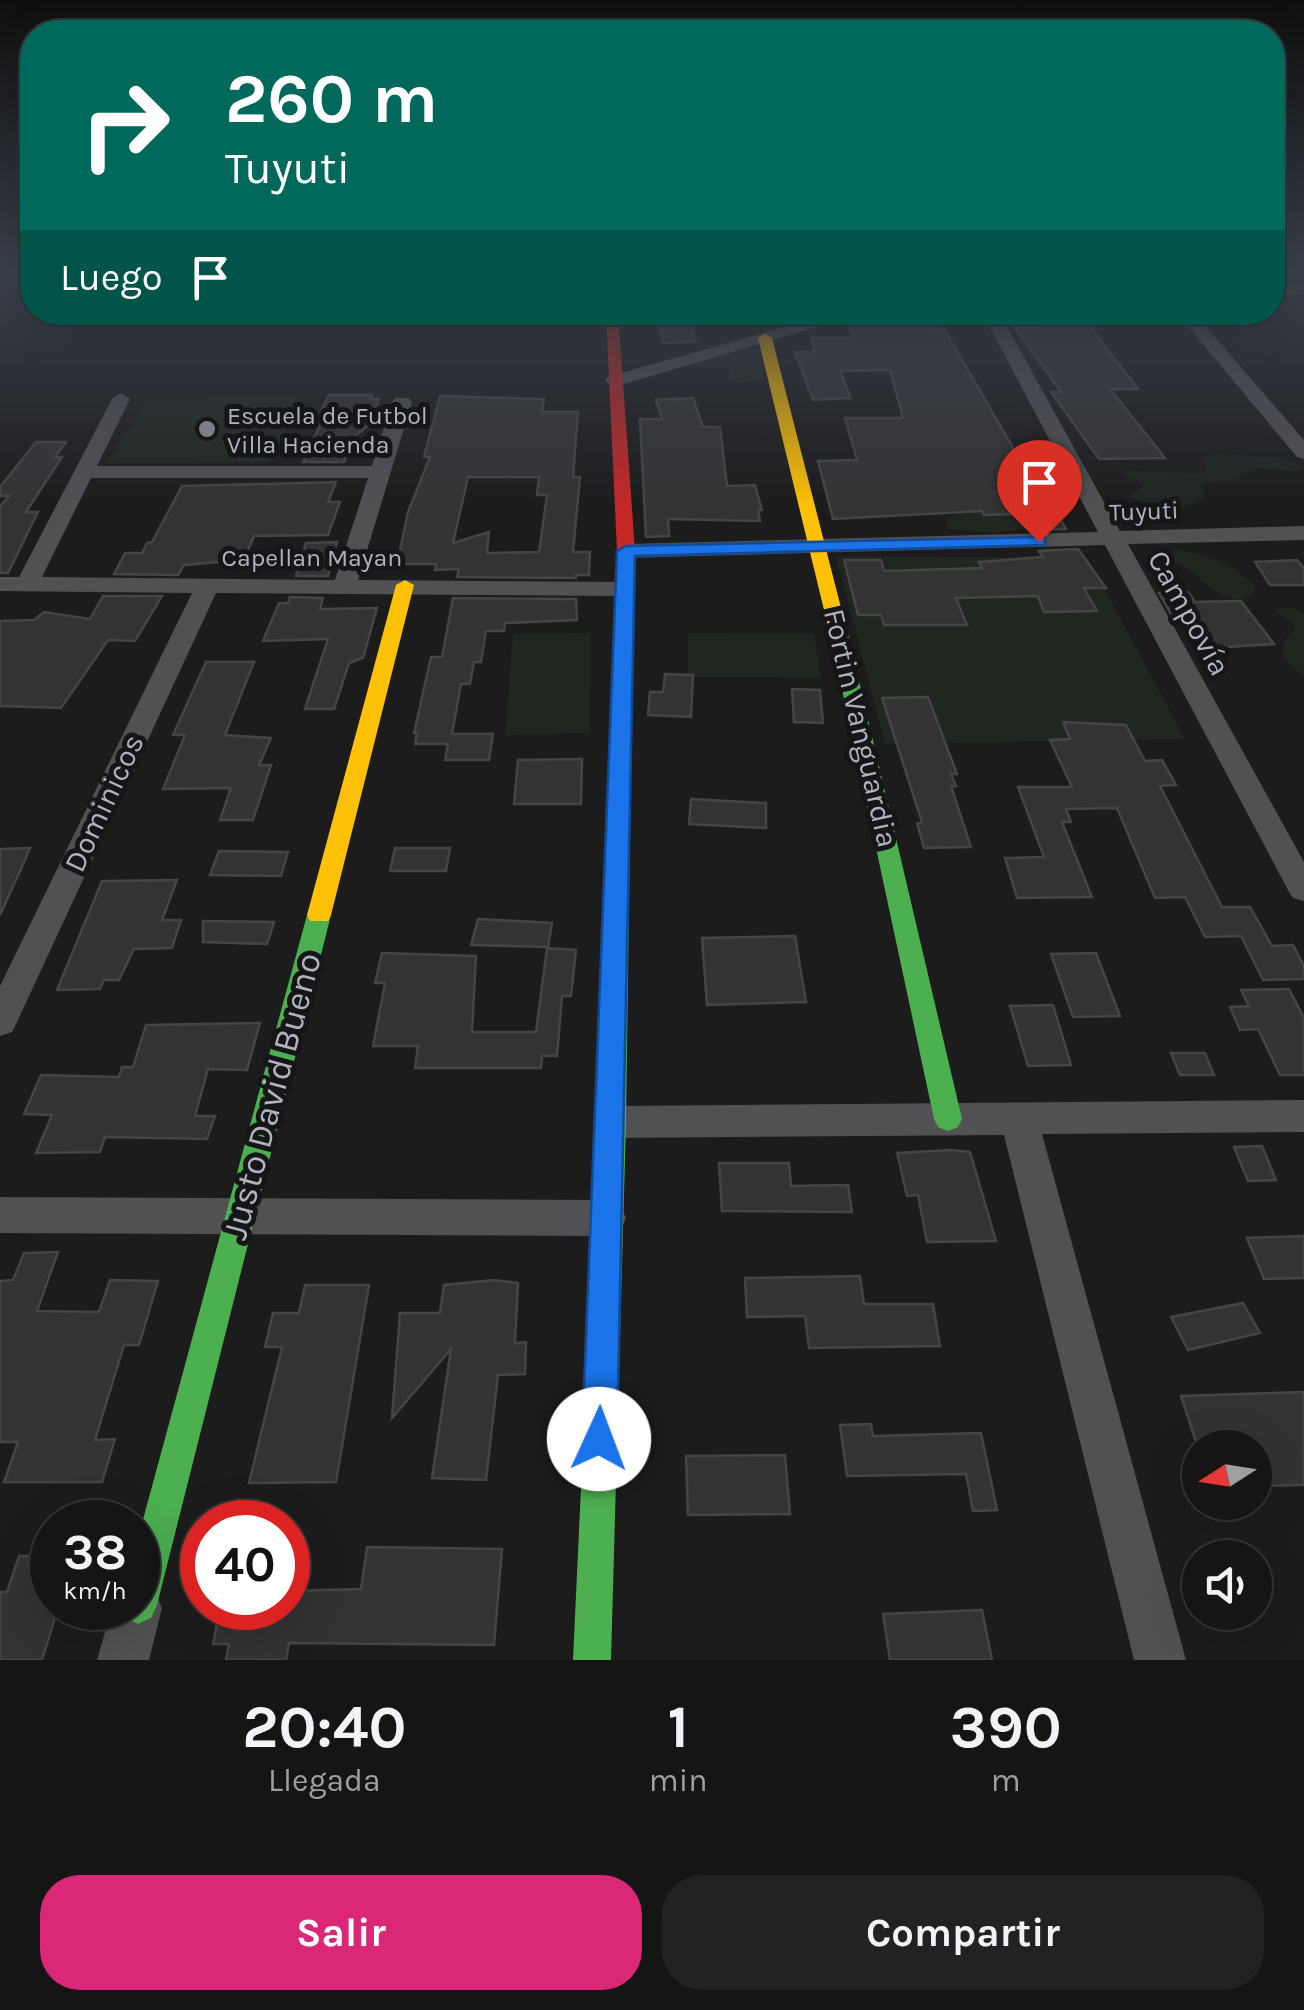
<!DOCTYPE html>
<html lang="es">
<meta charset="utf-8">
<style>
body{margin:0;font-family:Karla,sans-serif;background:#222;color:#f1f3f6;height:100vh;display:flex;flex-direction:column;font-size:38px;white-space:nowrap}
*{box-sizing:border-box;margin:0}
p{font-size:32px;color:#9d9fa0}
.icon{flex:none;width:55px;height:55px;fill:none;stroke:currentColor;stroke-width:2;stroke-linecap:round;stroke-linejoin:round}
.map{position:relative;height:1660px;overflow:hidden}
.sheet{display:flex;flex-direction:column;background:#151515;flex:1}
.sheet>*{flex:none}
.top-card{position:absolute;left:20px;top:20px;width:1265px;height:305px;border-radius:40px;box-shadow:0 10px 40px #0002,0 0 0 2px #343434;background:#00695c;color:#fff;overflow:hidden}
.needle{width:65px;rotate:258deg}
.controls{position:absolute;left:1182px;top:1430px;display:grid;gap:20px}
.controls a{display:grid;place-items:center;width:90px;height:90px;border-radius:50%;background:#151515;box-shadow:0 10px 40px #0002,0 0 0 2px #343434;font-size:50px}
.speed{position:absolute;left:30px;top:1500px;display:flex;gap:20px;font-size:50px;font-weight:700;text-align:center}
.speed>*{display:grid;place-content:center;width:130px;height:130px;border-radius:50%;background:#151515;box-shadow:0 10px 40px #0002,0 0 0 2px #343434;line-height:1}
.speed small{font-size:25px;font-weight:400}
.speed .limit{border:15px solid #d22;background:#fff;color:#111}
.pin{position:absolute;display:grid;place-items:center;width:85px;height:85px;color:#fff;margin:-102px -42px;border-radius:50% 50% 50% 0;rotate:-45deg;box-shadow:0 0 10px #0007}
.pin .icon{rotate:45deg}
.me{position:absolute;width:110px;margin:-55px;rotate:2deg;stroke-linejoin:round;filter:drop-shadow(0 0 8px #0008)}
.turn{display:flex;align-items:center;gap:35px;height:210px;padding:0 40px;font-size:45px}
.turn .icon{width:130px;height:130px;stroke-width:2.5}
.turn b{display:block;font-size:70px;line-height:85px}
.then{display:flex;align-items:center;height:95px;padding:0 40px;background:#0003;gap:20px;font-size:38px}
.eta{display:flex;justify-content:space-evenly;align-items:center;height:170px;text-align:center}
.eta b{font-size:60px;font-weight:700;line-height:70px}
.primary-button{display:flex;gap:20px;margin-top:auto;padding:20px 40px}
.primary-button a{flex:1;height:115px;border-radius:40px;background:#db2777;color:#fff;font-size:40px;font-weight:700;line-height:115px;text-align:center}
.primary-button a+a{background:#222;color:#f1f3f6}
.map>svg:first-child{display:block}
.green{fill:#202620}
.building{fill:#333334;stroke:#454548;stroke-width:2.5;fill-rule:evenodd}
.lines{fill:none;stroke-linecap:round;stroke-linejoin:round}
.street{fill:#515154;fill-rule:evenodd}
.fast{fill:#4caf50;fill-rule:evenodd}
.slow{fill:#ffc107;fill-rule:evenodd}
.jam{fill:#c62828;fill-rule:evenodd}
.route{fill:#1a73e8;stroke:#114b97;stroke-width:2.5}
.poi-dot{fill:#7c7e83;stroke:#161618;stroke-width:4}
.labels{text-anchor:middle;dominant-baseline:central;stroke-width:10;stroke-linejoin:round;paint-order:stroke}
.far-poi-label{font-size:25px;fill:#afb3bb;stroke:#161618;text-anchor:start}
.far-street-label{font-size:25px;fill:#afb3bb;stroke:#161618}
.street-label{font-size:30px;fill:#afb3bb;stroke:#161618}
.near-street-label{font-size:35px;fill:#afb3bb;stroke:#161618}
</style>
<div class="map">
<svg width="1304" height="1660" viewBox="0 0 1304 1660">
<rect width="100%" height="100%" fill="#1c1c1c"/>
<path class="green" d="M 744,348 L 758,350 L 756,357 L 765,363 L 763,379 L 739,383 L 730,380 L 728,368 L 685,368 L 685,364 Z
M 300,396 L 270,462 L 106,463 L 150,397 Z
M 1214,454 L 1283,458 L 1304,467 L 1295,471 L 1258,468 L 1231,480 L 1201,484 L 1205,497 C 1181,514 1153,509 1129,496 L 1146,485 L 1124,475 L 1128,471 L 1204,473 L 1207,470 L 1202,459 Z
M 1053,476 L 1058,477 L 1070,506 C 1045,510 1032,496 1019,477 Z
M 960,508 L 1030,518 L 1037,526 L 994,533 L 948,529 L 946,518 L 961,513 Z
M 1180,550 C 1209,556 1239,565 1257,589 C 1231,616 1207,582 1186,568 C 1178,562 1164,560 1154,556 L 1154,552 Z
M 836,556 L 1088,558 L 1185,739 L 885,744 Z
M 1290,607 L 1304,614 L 1304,676 L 1282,657 L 1285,640 L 1296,626 L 1274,610 Z
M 591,633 L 590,733 L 505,735 L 513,634 Z
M 688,633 L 814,634 L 821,678 L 688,677 Z"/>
<path class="building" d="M 655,312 L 687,312 L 696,341 L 663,343 Z
M 901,314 L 931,329 L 944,329 L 1019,458 L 1012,458 L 1036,504 L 1052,504 L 1066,529 L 1029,530 L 1020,514 L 984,515 L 982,511 L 833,519 L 818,461 L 857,460 L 845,418 L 903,418 L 890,370 L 840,371 L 851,398 L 813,400 L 795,352 L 815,352 L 811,338 L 854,338 L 849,327 Z
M 1088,324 L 1138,389 L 1110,389 L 1165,458 L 1099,459 L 1051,392 L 1061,392 L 1015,328 Z
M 329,395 L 372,395 L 371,399 L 379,399 L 370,424 L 355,436 L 344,462 L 303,462 L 321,423 L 315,423 Z
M 440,396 L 544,399 L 542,412 L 578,412 L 573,477 L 580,477 L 573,552 L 590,552 L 589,575 L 576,575 L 576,578 L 457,577 L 459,569 L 435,570 L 436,564 L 397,564 L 408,512 L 430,457 L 424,457 ZM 468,477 L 539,477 L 537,495 L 547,495 L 539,552 L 487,553 L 489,532 L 453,543 Z
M 693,398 L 703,427 L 720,427 L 727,486 L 755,485 L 762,510 L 758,510 L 760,521 L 668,519 L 669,536 L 646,537 L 640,419 L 662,419 L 656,400 Z
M 36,442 L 66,442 L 55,457 L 62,457 L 26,512 L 38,512 L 8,573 L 0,573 L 0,506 L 9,496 L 0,496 L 0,487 Z
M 336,482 L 328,502 L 340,502 L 328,535 L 254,536 L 244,560 L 184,565 L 178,575 L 114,574 L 125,553 L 142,553 L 147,543 L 152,542 L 182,486 Z
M 337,542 L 328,576 L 296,576 L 306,543 Z
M 1078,549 L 1106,588 L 1084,588 L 1097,611 L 1044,612 L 1038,596 L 956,598 L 967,625 L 884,625 L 881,615 L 858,615 L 844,560 L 881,560 L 884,571 L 982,568 L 979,562 L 1043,557 L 1039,551 Z
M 1297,560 L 1304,568 L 1304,585 L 1270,585 L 1255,562 Z
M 1188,592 L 1195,602 L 1241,601 L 1274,644 L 1210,648 L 1192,620 L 1175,621 L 1159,593 Z
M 103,596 L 162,596 L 135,641 L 108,640 L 61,708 L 0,706 L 0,621 L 34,620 L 44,612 L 90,619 Z
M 290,597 L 323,598 L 320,609 L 377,608 L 363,658 L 349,663 L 334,709 L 305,709 L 328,639 L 263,641 L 279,603 L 288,603 Z
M 453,598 L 576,599 L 577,620 L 505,623 L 504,631 L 486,631 L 481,662 L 474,662 L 470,684 L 461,684 L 452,734 L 493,734 L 489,760 L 445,760 L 448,744 L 415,744 L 417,733 L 414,733 L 431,657 L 442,657 Z
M 206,662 L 254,662 L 225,735 L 271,738 L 259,765 L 271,765 L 253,820 L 220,820 L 231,788 L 163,789 L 185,735 L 173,735 Z
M 665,674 L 693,675 L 691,717 L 648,715 L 650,692 L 663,692 Z
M 792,689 L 820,690 L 823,723 L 794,722 Z
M 928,697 L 957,774 L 951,774 L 956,786 L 951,786 L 971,847 L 924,848 L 917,823 L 922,822 L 882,698 Z
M 1063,722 L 1126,725 L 1145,761 L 1162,760 L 1176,785 L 1160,786 L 1222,907 L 1250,907 L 1272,946 L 1293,945 L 1304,966 L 1304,979 L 1263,980 L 1241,936 L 1205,937 L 1185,897 L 1155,898 L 1117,808 L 1066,809 L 1071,822 L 1062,822 L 1092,897 L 1017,898 L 1005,858 L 1044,857 L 1018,787 L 1072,787 L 1050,740 L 1070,739 Z
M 582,759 L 581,804 L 514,804 L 518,760 Z
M 691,799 L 766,803 L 766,828 L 689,824 Z
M 30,848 L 21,869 L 0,915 L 0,849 Z
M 395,848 L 450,848 L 446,871 L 390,871 Z
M 219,851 L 288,852 L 281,876 L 210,875 Z
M 177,880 L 162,920 L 181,920 L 172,948 L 134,949 L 119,980 L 104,980 L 100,989 L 57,990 L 102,881 Z
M 478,919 L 552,923 L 548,947 L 471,945 Z
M 203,921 L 274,922 L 267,944 L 203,942 Z
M 795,936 L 806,1002 L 707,1005 L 702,938 Z
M 547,948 L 576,950 L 571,996 L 562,996 L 557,1056 L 542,1056 L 541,1068 L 415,1068 L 418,1046 L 373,1046 L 385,983 L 375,983 L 382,953 L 476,956 L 472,1032 L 536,1032 Z
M 1096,953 L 1120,1016 L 1073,1017 L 1051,954 Z
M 1289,989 L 1304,1018 L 1304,1075 L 1280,1075 L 1258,1029 L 1240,1030 L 1230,1007 L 1249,1006 L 1241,990 Z
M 1053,1005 L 1071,1065 L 1028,1066 L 1010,1006 Z
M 260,1023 L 247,1070 L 208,1069 L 195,1116 L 215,1116 L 207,1139 L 105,1137 L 100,1152 L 36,1153 L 52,1115 L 24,1114 L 41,1075 L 119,1077 L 122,1067 L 133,1067 L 146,1025 Z
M 1171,1053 L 1205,1053 L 1214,1075 L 1180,1075 Z
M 1262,1146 L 1276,1180 L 1248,1181 L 1234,1147 Z
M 951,1150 L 970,1152 L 996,1241 L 927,1242 L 918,1195 L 907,1196 L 897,1153 Z
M 719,1163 L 789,1163 L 791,1186 L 848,1185 L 852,1212 L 722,1211 Z
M 1304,1236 L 1304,1278 L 1264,1279 L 1247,1238 Z
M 58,1252 L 37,1311 L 99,1312 L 110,1280 L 158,1281 L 139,1345 L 124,1345 L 95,1440 L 115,1439 L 102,1482 L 4,1482 L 18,1442 L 0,1442 L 0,1281 L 13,1280 L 24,1253 Z
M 860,1276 L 864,1304 L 933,1304 L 940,1346 L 809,1348 L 805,1316 L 747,1317 L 745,1278 Z
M 494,1280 L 518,1283 L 515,1343 L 526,1342 L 525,1374 L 498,1375 L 486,1480 L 432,1478 L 451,1349 L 392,1418 L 400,1313 L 440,1313 L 444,1285 Z
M 305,1285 L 369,1285 L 336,1482 L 249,1483 L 282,1347 L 265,1347 L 273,1313 L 299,1313 Z
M 1243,1303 L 1260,1333 L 1188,1350 L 1171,1317 Z
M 1304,1392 L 1304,1485 L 1255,1486 L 1255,1448 L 1198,1448 L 1181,1396 Z
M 871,1424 L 873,1436 L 981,1433 L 997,1510 L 973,1511 L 966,1474 L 847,1476 L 840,1425 Z
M 785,1455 L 790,1514 L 688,1515 L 686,1456 Z
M 367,1547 L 502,1549 L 494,1645 L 289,1643 L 286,1660 L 226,1660 L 229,1644 L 213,1644 L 220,1608 L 288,1608 L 288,1591 L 361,1589 Z
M 19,1556 L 52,1556 L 52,1608 L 58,1608 L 42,1660 L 0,1660 L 0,1592 L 7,1592 Z
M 982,1610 L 992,1660 L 890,1660 L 883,1614 Z"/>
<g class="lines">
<path class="street" d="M 1304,284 L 1304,294 L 1272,295 L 1272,285 Z
M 839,312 L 867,312 L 621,385 L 614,387 L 605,381 L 607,377 Z
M 982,312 L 999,312 L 1120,531 L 1304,526 L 1304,540 L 1128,544 L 1304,862 L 1304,901 L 1293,898 L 1288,890 L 1105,545 L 626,558 L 615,551 L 626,544 L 1098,532 Z
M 1176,312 L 1193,312 L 1304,440 L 1304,459 L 1297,457 Z
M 121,393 L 130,399 L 97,466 L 372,466 L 392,402 L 395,398 L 409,398 L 412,402 L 358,580 L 624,582 L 636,589 L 624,596 L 216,593 L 17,1022 L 12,1032 L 0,1036 L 0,986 L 192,593 L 0,591 L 0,577 L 19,577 L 112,399 ZM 91,478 L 368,478 L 335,580 L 42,577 Z
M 1304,1100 L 1304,1132 L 1042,1134 L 1186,1660 L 1134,1660 L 1004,1135 L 612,1138 L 599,1133 L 593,1122 L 599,1111 L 612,1106 Z
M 0,1197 L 606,1200 L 620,1205 L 626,1218 L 620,1231 L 606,1236 L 0,1233 Z
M 138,1583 L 155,1590 L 162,1608 L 149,1660 L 97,1660 L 112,1608 L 138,1608 Z"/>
<path class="fast" d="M 624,613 L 633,619 L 626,1122 L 611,1660 L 573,1660 L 598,1122 L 615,619 Z
M 842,641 L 851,647 L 962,1119 L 958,1127 L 948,1131 L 938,1127 L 934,1119 L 833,647 Z
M 319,906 L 328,909 L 331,915 L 157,1605 L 151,1618 L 138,1624 L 125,1618 L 120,1608 L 138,1608 L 138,1538 L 307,915 L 310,909 Z"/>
<path class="slow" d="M 765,334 L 772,338 L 851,647 L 849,651 L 835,651 L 833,647 L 758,338 Z
M 405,580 L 414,585 L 331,915 L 328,921 L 310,921 L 307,915 L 396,585 Z"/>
<path class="jam" d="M 606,312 L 618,312 L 635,551 L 633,619 L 624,625 L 615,619 L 617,551 Z"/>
</g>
<linearGradient id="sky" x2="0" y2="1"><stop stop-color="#0f0f0f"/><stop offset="0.54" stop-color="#3a404b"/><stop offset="1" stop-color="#3a404b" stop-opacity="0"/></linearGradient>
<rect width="1304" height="508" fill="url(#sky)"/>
<path class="route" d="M 1039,537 L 1045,538 L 1045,545 L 635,556 L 617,1439 L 611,1451 L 599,1456 L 587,1451 L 582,1439 L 617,551 L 626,546 Z"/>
<circle class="poi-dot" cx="207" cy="429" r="10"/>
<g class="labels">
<g class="far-poi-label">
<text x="227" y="415">Escuela de Futbol<tspan x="227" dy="29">Villa Hacienda</tspan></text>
</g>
<g class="far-street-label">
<text transform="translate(1144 511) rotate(-2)">Tuyuti</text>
<text x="312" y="557">Capellan Mayan</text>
</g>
<g class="street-label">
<text transform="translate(1189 613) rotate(61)">Campovía</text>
<text transform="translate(861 728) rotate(77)">Fortin Vanguardia</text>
<text transform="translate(104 803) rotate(-65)">Dominicos</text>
</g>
<g class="near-street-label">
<text transform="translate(272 1096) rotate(-75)">Justo David Bueno</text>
</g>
</g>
</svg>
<div class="controls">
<a><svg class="needle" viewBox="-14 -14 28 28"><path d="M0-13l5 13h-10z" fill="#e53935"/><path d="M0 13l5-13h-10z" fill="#9d9fa0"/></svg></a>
<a><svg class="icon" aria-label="sound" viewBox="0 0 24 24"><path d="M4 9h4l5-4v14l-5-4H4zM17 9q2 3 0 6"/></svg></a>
</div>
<div class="speed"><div>38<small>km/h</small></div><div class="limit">40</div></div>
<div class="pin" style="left:1039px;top:542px;background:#d93025"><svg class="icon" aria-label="arrive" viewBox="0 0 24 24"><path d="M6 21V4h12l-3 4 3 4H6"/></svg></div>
<svg class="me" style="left:599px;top:1439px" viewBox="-20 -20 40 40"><circle r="19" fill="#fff"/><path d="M0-13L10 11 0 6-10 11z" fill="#1a73e8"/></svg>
<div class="top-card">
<div class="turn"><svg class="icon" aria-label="right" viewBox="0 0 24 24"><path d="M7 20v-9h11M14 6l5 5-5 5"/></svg><div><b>260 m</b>Tuyuti</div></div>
<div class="then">Luego<svg class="icon" aria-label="arrive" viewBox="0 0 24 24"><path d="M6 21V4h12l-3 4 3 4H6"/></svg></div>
</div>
</div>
<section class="sheet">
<div class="eta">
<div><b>20:40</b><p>Llegada</p></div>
<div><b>1</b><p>min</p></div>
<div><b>390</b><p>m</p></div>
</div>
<div class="primary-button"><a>Salir</a><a>Compartir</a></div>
</section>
